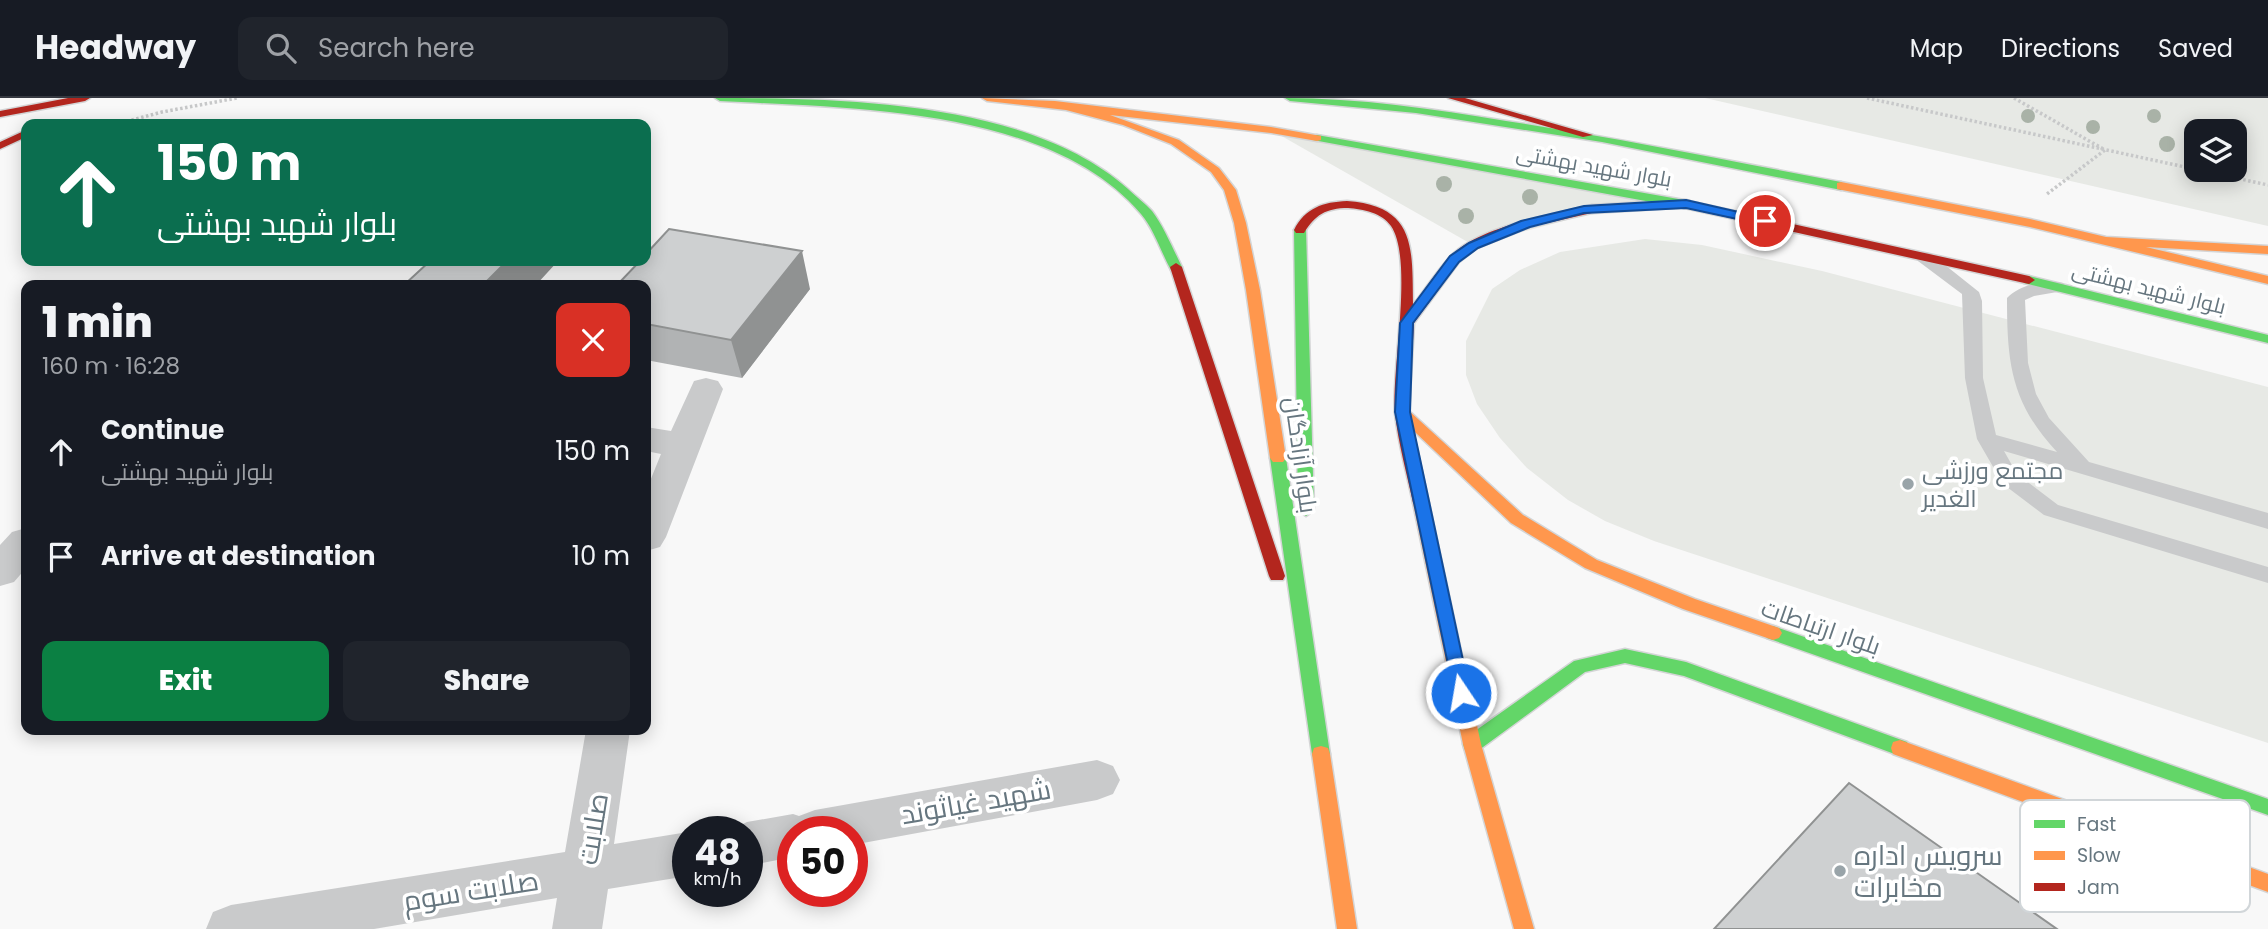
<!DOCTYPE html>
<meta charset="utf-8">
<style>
body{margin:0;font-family:Poppins,Cairo,sans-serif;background:#20242c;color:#f1f3f6;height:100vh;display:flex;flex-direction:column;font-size:26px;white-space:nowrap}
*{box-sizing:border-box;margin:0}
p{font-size:23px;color:#9ea1a6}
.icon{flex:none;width:38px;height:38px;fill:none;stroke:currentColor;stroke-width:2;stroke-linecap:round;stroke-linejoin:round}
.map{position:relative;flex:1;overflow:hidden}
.drawer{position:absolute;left:21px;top:182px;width:630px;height:455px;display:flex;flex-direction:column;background:#171b24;border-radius:14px;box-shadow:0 4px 18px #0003}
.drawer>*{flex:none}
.guide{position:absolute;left:21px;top:21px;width:630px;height:147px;border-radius:14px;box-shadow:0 4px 18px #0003;background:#0b6e4f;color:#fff;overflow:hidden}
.buttons{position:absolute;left:2184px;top:21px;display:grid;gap:14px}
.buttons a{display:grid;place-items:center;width:63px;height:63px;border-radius:14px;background:#171b24;box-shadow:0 4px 18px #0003;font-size:35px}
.speed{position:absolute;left:672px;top:718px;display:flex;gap:14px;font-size:35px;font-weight:700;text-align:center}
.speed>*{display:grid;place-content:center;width:91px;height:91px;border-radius:50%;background:#171b24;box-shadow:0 4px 18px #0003;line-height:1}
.speed small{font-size:18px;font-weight:400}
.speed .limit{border:10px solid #d22;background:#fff;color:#111}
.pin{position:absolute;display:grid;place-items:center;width:60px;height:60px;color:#fff;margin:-30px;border:4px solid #fff;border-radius:50%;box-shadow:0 2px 7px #0007}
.me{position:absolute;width:77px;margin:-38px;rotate:348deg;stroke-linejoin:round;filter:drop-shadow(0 0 5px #0008)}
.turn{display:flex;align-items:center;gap:24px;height:147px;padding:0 21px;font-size:32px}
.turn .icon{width:91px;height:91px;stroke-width:2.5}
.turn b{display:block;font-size:49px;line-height:60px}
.round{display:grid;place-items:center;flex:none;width:74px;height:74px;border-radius:14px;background:#20242c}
.overview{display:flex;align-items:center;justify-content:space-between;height:119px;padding:0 21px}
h1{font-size:42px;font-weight:800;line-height:52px}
.action{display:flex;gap:14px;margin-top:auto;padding:14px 21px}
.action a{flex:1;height:80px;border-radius:14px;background:#0b8043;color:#fff;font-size:28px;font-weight:800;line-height:80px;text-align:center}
.action a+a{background:#20242c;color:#f1f3f6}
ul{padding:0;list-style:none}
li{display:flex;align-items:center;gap:21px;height:105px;padding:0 21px}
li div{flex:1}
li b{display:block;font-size:26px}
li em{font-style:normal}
header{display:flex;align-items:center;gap:42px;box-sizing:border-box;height:98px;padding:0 35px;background:#171b24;border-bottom:2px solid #363941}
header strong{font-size:33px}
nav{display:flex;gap:38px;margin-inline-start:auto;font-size:24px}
.search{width:490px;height:63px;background:#20242c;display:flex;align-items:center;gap:18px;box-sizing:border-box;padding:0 24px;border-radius:14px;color:#9ea1a6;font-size:26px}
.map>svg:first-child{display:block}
.green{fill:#e7e9e5;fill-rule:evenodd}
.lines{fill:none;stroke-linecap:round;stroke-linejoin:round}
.fast-casing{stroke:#d4d5d6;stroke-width:3}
.slow-casing{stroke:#d4d5d6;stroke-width:3}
.jam-casing{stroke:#d4d5d6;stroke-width:3}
.path{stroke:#c7c8c9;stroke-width:3.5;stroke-dasharray:2.5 2.5;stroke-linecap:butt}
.lane{fill:#c9cacb;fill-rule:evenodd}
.street{fill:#c9cacb;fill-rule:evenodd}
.fast{fill:#63d668;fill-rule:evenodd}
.slow{fill:#ff974d;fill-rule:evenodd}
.jam{fill:#b3261e;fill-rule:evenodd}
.tree{fill:#a9b2a7}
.wall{fill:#b1b3b4}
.shaded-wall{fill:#909292}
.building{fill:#ced0d1;stroke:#909292;stroke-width:2}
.route{fill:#1a73e8;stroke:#114b97;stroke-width:2}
.poi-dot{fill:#99a4a9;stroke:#fff;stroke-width:2.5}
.labels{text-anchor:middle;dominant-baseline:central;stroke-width:7;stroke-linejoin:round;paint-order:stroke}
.far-street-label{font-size:21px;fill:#66767f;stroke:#fff}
.street-label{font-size:24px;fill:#66767f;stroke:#fff}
.poi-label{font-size:24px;fill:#66767f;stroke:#fff;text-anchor:start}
.near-street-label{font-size:28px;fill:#66767f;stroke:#fff}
.near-poi-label{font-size:28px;fill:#66767f;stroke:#fff;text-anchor:start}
.key{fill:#fff;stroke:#d1d6d9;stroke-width:2}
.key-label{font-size:19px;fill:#66767f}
</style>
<header>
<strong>Headway</strong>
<div class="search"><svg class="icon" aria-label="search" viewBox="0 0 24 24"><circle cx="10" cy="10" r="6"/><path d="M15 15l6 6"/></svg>Search here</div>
<nav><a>Map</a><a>Directions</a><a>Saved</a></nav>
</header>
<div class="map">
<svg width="2268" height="831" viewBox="0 0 2268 831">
<rect width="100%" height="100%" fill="#f8f8f8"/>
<path class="green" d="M 1705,0 L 2268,0 L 2268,128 ZM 2196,33 L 2235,33 L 2235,72 L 2196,72 Z
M 1271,32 L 1686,106 L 1619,108 L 1473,147 Z
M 1645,141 L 1702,147 L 1822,173 L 2268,289 L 2268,645 L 1654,443 L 1605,423 L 1568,402 L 1527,370 L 1500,340 L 1477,306 L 1466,277 L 1466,243 L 1492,191 L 1520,172 L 1560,154 Z"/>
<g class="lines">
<g class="fast-casing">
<path id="fast" d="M 715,0 C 841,0 1030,3 1128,91 C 1135,98 1145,105 1152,113 C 1164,129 1173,151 1182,169 L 1181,172 L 1171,172 C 1161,154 1154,131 1141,116 C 1051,9 849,10 720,3 Z
M 1285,0 C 1359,0 1433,11 1506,23 C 1619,40 1730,63 1841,84 L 1847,88 L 1841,92 L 1602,44 L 1416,15 L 1290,3 Z
M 1317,37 L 1684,102 L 1690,106 L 1684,110 L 1313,42 L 1313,38 Z
M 1300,128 L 1306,132 L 1314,412 L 1306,418 L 1298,412 L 1294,132 Z
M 2029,178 L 2268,237 L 2268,245 L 2024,185 L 2023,182 Z
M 1278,355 L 1286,360 L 1330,656 L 1328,662 L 1321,664 L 1314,662 L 1312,656 L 1270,360 Z
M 1773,528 L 2268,701 L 2268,717 L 1767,540 L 1764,535 L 1767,530 Z
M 1625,551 L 1686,564 L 1907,644 L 1909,650 L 1907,656 L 1900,658 L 1684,578 L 1625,565 L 1585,574 L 1479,652 L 1472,654 L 1465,652 L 1463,646 L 1465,640 L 1574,563 Z"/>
</g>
<g class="slow-casing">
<path id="slow" d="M 982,0 L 1055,3 L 1271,29 L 1321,38 L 1321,42 L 1317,43 L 1271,35 L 1110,17 L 1179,42 L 1219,70 L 1236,92 L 1246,125 L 1260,192 L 1286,360 L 1283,364 L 1273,364 L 1270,360 L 1246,192 L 1234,125 L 1224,92 L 1211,74 L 1171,46 L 1123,27 L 1066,12 L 987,3 Z
M 1841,84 L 2030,121 L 2106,139 L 2268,148 L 2268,156 L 2146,149 L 2268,178 L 2268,186 L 2030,129 L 1837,91 L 1837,85 Z
M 1686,102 L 1690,103 L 1690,109 L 1592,115 L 1586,111 L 1592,107 Z
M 1402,309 L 1407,311 L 1523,417 L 1597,462 L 1695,501 L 1779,530 L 1782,535 L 1779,540 L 1773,542 L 1683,511 L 1585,470 L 1511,425 L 1397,317 L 1395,314 Z
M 1421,399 L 1429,405 L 1481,646 L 1534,831 L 1514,831 L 1463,646 L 1413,405 Z
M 1900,642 L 2268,776 L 2268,794 L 1893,656 L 1891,650 L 1893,644 Z
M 1321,648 L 1328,650 L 1330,656 L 1357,831 L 1337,831 L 1312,656 L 1314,650 Z"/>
</g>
<g class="jam-casing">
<path id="jam" d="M 68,0 L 90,0 L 85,3 L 0,19 L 0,13 Z
M 1448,0 L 1465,0 L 1593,37 L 1583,39 Z
M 26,32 L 26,39 L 0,51 L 0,44 Z
M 1684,102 L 2029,178 L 2035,182 L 2029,186 L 1680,109 L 1680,103 Z
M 1347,103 C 1417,108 1412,151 1413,207 C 1425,192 1436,174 1450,159 C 1478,128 1552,117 1592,107 L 1598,111 L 1596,114 L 1530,129 L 1477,150 L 1459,164 L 1414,225 L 1409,314 L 1429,405 L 1421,411 L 1413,405 C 1407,376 1398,345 1395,315 C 1391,273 1414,162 1391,128 C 1382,115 1363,111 1348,110 C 1326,110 1315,117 1304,135 L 1296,135 L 1294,132 C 1305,110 1323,104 1347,103 Z
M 1176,165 L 1182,169 L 1285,478 L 1283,482 L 1271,482 L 1269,478 L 1170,169 Z"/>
</g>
<path class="path" d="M 1867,0 L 2268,87
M 2014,0 L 2105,52 L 2047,96
M 117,26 L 162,14 L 237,0"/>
<path class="lane" d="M 1924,154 L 1930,155 L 1979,194 L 1982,203 L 1983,280 L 1996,337 L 2057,354 C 2011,305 2007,265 2007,200 C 2018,187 2047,181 2063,185 L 2066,189 L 2063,193 L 2034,198 L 2025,202 L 2028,265 L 2036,296 L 2049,320 L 2089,364 L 2268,415 L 2268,431 L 2004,353 L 2017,376 L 2058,407 L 2268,469 L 2268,485 L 2044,417 L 2003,386 L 1977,341 L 1965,280 L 1962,196 L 1918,163 L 1916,159 Z"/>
<path class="street" d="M 706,280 L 718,283 L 723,291 L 666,439 L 660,449 L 646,453 L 646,393 L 661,356 L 646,353 L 646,329 L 671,333 L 694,283 Z
M 26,430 L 26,470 L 14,484 L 0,488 L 0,447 L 12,434 Z
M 586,632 L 630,632 L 614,746 L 688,734 L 688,778 L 608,791 L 602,831 L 552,831 L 557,800 L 374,831 L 206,831 L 213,814 L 231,807 L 565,754 Z
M 1097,662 L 1113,668 L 1120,682 L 1113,696 L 1097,702 L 852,747 L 852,733 L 793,733 L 793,759 L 747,768 L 747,733 L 729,733 L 747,724 L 793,716 L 799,718 L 815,712 Z"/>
<use href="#fast" class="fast"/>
<use href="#slow" class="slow"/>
<use href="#jam" class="jam"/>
</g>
<g class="tree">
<circle cx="2028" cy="18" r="7"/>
<circle cx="2154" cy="18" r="7"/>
<circle cx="2093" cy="29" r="7"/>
<circle cx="2167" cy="46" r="8"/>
<circle cx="1444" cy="86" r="8"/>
<circle cx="1530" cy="99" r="8"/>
<circle cx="1466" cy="118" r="8"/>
</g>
<path class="wall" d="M 646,187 L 810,191 L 742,280 L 646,262 Z"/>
<path class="shaded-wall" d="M 802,153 L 810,191 L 742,280 L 731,242 Z
M 507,163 L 558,163 L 536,187 L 483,187 Z"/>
<path class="building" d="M 669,131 L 802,153 L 731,242 L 646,226 L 646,187 L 617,187 L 640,163 L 646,163 L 646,156 Z
M 430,163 L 507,163 L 483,187 L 404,187 Z
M 1849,685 L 2057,831 L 1714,831 Z"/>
<path class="route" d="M 1686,102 L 1765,120 L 1771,123 L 1765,127 L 1686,110 L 1584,115 L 1530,129 L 1478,150 L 1459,164 L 1413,225 L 1410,314 L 1470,595 L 1467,600 L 1461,602 L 1455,600 L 1395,314 L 1400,225 L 1450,158 L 1469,145 L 1521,123 L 1584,108 Z"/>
<g class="poi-dot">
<circle cx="1908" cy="386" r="7"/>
<circle cx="1840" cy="773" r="7"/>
</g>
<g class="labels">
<g class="far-street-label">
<text transform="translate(1594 68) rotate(10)">بلوار شهید بهشتی</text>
<text transform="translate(2149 190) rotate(14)">بلوار شهید بهشتی</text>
</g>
<g class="street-label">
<text transform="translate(1301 357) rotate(82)">بلوار آزادگان</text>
<text transform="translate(1821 529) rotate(19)">بلوار ارتباطات</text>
</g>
<g class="poi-label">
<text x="1922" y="372">مجتمع ورزشی<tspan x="1922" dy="28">الغدیر</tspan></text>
</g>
<g class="near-street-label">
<text transform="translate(976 704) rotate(-10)">شهید غیاثوند</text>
<text transform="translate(593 731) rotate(-81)">صلابت</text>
<text transform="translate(471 793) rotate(-9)">صلابت سوم</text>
</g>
<g class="near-poi-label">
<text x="1854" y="757">سرویس اداره<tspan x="1854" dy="32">مخابرات</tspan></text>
</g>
</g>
<rect x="2020" y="702" width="230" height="112" rx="10" class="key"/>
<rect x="2034" y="722" width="31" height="8" fill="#63d668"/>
<rect x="2034" y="753" width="31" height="9" fill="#ff974d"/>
<rect x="2034" y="785" width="31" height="8" fill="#b3261e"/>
<g class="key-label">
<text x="2077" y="733">Fast</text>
<text x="2077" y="764">Slow</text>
<text x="2077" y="796">Jam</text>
</g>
</svg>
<div class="buttons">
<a><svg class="icon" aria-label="layers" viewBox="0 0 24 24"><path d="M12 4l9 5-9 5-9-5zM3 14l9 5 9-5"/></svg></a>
</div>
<div class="speed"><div>48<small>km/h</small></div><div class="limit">50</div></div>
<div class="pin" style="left:1765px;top:123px;background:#d93025"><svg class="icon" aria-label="arrive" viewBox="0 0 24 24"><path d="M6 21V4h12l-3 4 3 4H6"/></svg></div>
<svg class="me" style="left:1461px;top:595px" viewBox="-20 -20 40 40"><circle r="17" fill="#1a73e8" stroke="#fff" stroke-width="3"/><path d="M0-11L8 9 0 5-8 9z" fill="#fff"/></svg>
<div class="guide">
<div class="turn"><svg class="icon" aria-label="ahead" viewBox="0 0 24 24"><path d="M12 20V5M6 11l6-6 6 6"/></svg><div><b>150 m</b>بلوار شهید بهشتی</div></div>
</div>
<section class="drawer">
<div class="overview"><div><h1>1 min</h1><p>160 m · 16:28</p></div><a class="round" style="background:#d93025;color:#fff"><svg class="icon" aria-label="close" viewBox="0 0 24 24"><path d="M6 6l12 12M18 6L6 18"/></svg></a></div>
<ul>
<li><svg class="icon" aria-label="ahead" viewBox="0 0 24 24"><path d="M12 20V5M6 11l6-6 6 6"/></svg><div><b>Continue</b><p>بلوار شهید بهشتی</p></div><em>150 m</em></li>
<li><svg class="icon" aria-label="arrive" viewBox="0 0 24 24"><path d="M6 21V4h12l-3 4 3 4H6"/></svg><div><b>Arrive at destination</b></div><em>10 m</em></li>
</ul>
<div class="action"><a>Exit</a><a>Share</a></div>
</section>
</div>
